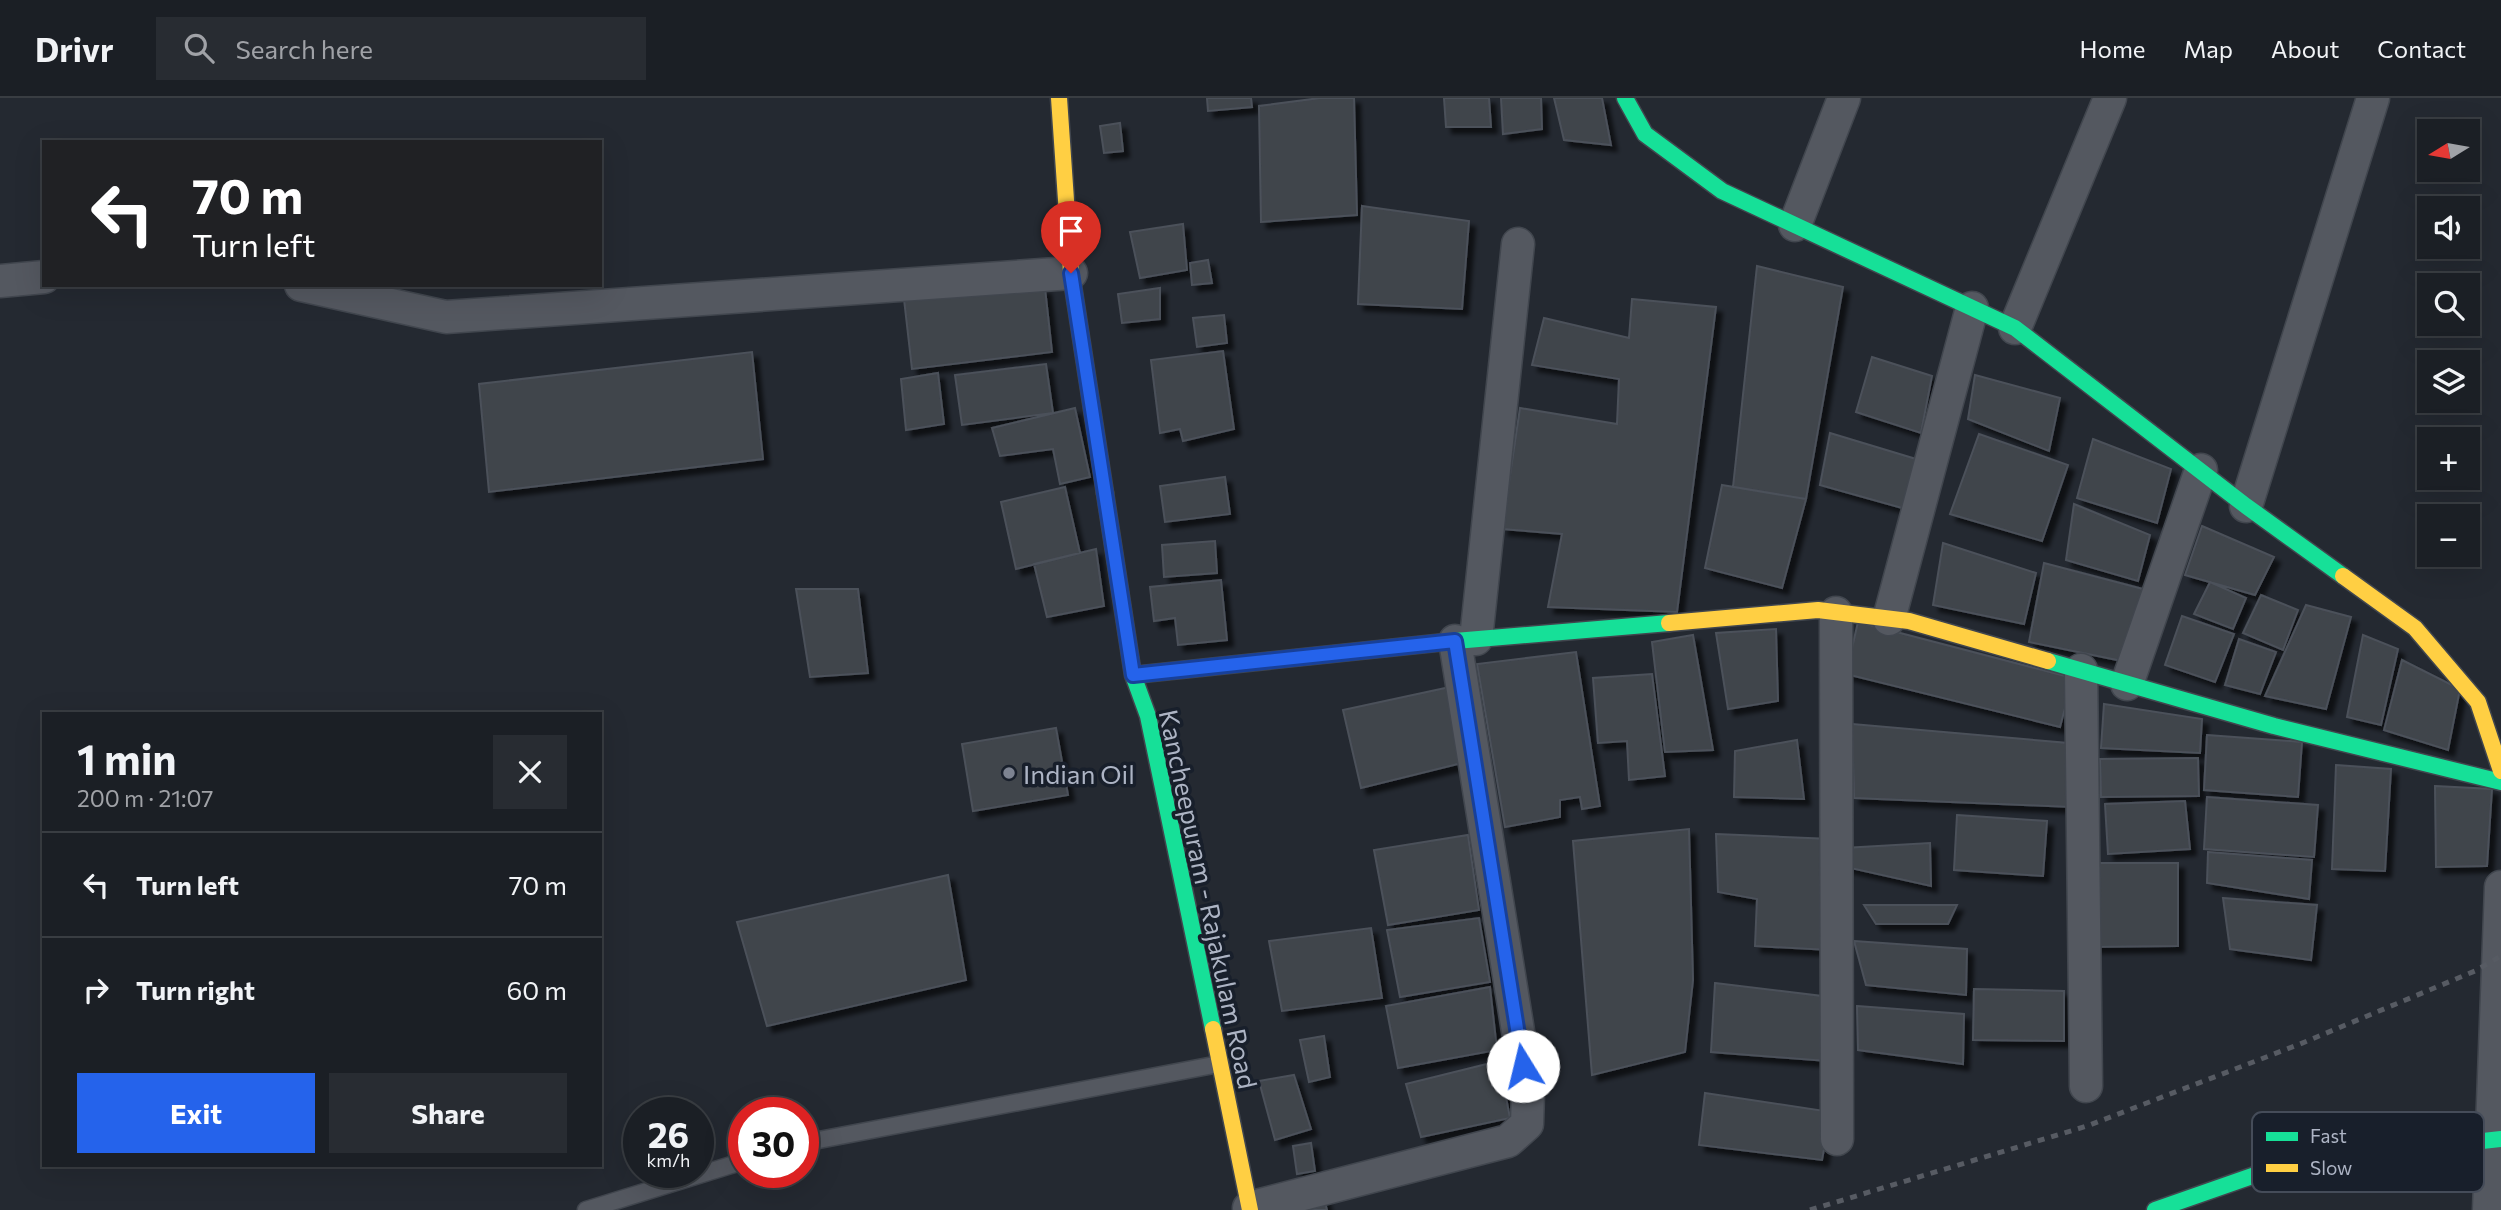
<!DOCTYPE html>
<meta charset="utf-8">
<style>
body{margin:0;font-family:Commissioner,sans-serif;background:#282c32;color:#f1f3f6;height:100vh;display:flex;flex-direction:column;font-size:26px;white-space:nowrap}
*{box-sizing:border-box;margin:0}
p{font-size:23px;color:#a0a2a7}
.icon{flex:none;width:38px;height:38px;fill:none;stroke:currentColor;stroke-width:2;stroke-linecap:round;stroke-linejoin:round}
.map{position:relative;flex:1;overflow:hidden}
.drawer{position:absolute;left:42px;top:614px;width:560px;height:455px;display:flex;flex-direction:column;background:#1b1f25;border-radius:0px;box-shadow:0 7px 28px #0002,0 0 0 2px #393d42}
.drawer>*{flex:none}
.top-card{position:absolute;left:42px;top:42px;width:560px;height:147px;border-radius:0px;box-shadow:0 7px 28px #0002,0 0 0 2px #393d42;background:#202124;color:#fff;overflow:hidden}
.needle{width:46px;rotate:259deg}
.buttons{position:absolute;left:2417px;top:21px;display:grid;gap:14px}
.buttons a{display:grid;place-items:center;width:63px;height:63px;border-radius:0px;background:#1b1f25;box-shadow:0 7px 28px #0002,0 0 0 2px #393d42;font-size:35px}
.speed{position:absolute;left:623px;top:999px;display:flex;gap:14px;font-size:35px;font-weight:700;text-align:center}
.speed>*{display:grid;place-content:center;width:91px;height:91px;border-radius:50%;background:#1b1f25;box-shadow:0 7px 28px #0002,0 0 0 2px #393d42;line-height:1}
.speed small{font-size:18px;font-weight:400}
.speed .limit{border:10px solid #d22;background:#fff;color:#111}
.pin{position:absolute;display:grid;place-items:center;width:60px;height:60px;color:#fff;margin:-72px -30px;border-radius:50% 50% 50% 0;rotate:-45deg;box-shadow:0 0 7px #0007}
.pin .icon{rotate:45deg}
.me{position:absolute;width:77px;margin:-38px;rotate:351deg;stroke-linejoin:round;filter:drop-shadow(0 0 5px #0008)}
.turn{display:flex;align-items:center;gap:24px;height:147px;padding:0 35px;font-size:32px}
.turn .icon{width:91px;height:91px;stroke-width:2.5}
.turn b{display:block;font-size:49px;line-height:60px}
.round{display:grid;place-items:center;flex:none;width:74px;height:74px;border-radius:0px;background:#282c32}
.headline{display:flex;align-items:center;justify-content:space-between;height:119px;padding:0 35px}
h1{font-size:42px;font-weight:700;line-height:52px}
.button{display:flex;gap:14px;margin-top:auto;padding:14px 35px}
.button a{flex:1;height:80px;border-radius:0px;background:#2563eb;color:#fff;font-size:28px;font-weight:700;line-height:80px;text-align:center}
.button a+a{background:#282c32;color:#f1f3f6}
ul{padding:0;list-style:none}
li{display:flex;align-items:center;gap:21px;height:105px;padding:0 35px;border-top:2px solid #393d42}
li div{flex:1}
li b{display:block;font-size:26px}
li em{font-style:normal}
header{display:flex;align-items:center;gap:42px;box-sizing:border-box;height:98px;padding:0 35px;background:#1b1f25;border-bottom:2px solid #393d42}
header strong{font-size:33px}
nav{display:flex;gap:38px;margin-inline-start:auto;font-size:24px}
.search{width:490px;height:63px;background:#282c32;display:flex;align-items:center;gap:18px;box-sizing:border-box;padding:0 24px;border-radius:0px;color:#a0a2a7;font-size:26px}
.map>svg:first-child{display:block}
.building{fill:#3f444c;stroke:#4c515a;stroke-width:2;filter:url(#shadow)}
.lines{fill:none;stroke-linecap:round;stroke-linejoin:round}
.lane-casing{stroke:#41464e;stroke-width:19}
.street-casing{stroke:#41464e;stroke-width:35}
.fast-casing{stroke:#41464e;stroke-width:19}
.slow-casing{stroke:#41464e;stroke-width:19}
.lane{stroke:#545860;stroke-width:16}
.street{stroke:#545860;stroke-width:32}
.fast{stroke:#16e098;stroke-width:16}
.slow{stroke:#ffcf43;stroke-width:16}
.rail{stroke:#575b63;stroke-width:5;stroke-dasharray:7 7;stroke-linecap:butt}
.route-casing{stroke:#184099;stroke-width:18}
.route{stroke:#2563eb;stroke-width:12}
.poi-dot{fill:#7d8391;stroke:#181f2b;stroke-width:2.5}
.labels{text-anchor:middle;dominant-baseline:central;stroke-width:7;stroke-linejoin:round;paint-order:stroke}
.poi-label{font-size:26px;fill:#adb4c4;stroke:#181f2b;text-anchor:start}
.street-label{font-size:26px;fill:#adb4c4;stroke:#181f2b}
.key{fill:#181f2b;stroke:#454c59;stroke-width:2}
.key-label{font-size:19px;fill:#adb4c4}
</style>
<header>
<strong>Drivr</strong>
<div class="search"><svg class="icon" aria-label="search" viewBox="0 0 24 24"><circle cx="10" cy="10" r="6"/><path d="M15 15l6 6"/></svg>Search here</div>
<nav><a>Home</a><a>Map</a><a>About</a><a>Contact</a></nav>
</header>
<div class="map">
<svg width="2501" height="1112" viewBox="0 0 2501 1112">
<defs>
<filter id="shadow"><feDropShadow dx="6" dy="6" stdDeviation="2" flood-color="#0009"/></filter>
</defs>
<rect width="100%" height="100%" fill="#242931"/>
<path class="building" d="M 1207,0 L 1251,0 L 1252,9 L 1208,13 Z
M 1320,0 L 1354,0 L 1357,117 L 1261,124 L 1259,8 Z
M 1444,0 L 1489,0 L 1491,29 L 1446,29 Z
M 1501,0 L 1541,0 L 1542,31 L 1503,36 Z
M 1554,0 L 1602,0 L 1611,47 L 1564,42 Z
M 1120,25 L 1123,53 L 1104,55 L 1100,28 Z
M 1362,108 L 1469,123 L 1462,211 L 1358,206 Z
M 1183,126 L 1187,172 L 1140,180 L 1130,134 Z
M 1208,162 L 1212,185 L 1192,187 L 1190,165 Z
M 1757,168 L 1843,189 L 1806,401 L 1733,389 Z
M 1045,190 L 1052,254 L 912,271 L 904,201 Z
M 1160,190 L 1160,221 L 1122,225 L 1118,196 Z
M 1632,201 L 1716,209 L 1677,514 L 1548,509 L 1562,436 L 1502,431 L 1520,310 L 1617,326 L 1619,281 L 1532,267 L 1544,220 L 1629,240 Z
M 1224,217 L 1227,245 L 1197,249 L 1193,220 Z
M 1223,253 L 1234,331 L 1183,343 L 1180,331 L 1160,335 L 1151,262 Z
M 752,254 L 763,361 L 489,394 L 479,286 Z
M 1872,259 L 1932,278 L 1921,335 L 1856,314 Z
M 1046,266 L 1053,315 L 962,327 L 955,277 Z
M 938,275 L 944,326 L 906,332 L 901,281 Z
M 1975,277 L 2060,300 L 2049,353 L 1968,321 Z
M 1075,310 L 1090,379 L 1060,386 L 1053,351 L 1000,358 L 992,330 Z
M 1830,335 L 1916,361 L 1902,410 L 1820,387 Z
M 1979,336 L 2068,367 L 2042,443 L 1950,416 Z
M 2093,341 L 2171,371 L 2157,425 L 2077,400 Z
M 1225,379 L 1230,416 L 1165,424 L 1160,388 Z
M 1722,387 L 1806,401 L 1782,490 L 1705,470 Z
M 1065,389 L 1080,455 L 1016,471 L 1001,404 Z
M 2074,406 L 2150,437 L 2138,483 L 2066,462 Z
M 2202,428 L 2274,459 L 2255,497 L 2185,477 Z
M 1215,443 L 1217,475 L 1164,479 L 1162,447 Z
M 1943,445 L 2036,475 L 2024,526 L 1933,507 Z
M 1096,451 L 1104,508 L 1047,519 L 1034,466 Z
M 2044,465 L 2143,491 L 2122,563 L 2029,544 Z
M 1221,482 L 1227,542 L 1178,547 L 1175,520 L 1154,523 L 1150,489 Z
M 2210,484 L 2246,500 L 2233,531 L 2194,516 Z
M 796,491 L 858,491 L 868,575 L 810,579 Z
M 2261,497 L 2298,512 L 2283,552 L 2243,535 Z
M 2306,507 L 2351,519 L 2326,611 L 2265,598 Z
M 2182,518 L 2234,536 L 2215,584 L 2165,567 Z
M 1858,524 L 2073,580 L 2060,629 L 1846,576 Z
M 1776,531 L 1778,603 L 1728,611 L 1716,535 Z
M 1693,537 L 1713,652 L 1665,654 L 1652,544 Z
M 2363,537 L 2398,551 L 2381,627 L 2347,619 Z
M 2239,541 L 2276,554 L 2260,596 L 2225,587 Z
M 1576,554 L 1600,708 L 1582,711 L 1580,699 L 1560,702 L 1560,719 L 1505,729 L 1477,566 Z
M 2402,562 L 2460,591 L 2448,652 L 2384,632 Z
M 1652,576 L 1665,678 L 1629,682 L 1627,643 L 1598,645 L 1593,580 Z
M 1450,589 L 1462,665 L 1361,690 L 1343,612 Z
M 2104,606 L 2202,621 L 2200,655 L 2101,650 Z
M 1852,626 L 2068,645 L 2071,709 L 1854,700 Z
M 1056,630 L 1068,697 L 973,713 L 962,646 Z
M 2207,637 L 2302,644 L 2298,699 L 2204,692 Z
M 1797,642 L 1804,701 L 1734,699 L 1735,653 Z
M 2198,660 L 2199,698 L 2101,699 L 2100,661 Z
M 2336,667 L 2391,671 L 2385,773 L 2332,771 Z
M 2435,688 L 2492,691 L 2487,768 L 2436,769 Z
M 2207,699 L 2318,707 L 2314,759 L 2204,751 Z
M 2185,703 L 2190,751 L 2108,756 L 2105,706 Z
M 1957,717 L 2047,723 L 2043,778 L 1954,772 Z
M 1689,731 L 1693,882 L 1685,954 L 1592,977 L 1573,743 Z
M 1716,736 L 1831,741 L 1829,852 L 1755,848 L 1757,801 L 1718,794 Z
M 1468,737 L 1479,812 L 1388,827 L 1374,752 Z
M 1930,745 L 1931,788 L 1846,769 L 1844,750 Z
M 2208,754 L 2312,762 L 2309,801 L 2207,785 Z
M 2089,765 L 2178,765 L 2178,848 L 2089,849 Z
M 948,777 L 966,882 L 767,928 L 737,824 Z
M 2223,800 L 2317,807 L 2311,862 L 2230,851 Z
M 1864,807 L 1957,807 L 1948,826 L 1876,826 Z
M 1479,820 L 1490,884 L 1400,899 L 1387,832 Z
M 1371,830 L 1382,900 L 1282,913 L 1269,843 Z
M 1854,843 L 1967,851 L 1966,897 L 1866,887 Z
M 1715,885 L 1830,899 L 1827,963 L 1711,954 Z
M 1490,889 L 1497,952 L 1398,970 L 1386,908 Z
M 1974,891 L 2064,893 L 2064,943 L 1973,942 Z
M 1857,908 L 1964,916 L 1963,966 L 1858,952 Z
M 1324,938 L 1330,979 L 1309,984 L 1300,942 Z
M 1499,963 L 1510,1020 L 1421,1039 L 1406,986 Z
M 1294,977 L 1311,1031 L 1275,1042 L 1259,983 Z
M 1705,995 L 1831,1014 L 1822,1062 L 1699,1047 Z
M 1311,1045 L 1315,1073 L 1297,1076 L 1293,1048 Z
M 1323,1097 L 1327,1112 L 1293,1112 Z"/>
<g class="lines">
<g class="lane-casing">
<path id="lane" d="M 803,1045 L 1219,966
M 586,1112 L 744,1063"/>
</g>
<g class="street-casing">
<path id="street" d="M 1795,127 L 1844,0
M 0,183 L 44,179
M 301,187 L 446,219 L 1071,175
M 2015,230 L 2110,0
M 2246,408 L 2373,0
M 1836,515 L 1837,1041
M 1889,521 L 1972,210
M 1476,541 L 1518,146
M 2081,572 L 2086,988
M 2127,586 L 2201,372
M 1249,1110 L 1508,1043 L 1527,1026 L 1528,995 L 1455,543
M 2489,1112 L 2501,789"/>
</g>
<g class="fast-casing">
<path id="fast" d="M 1625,0 L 1645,36 L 1722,93 L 2015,230 L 2246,408 L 2343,478
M 1105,395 L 1133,577 L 1148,618 L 1213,931
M 2048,563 L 2274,628 L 2501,684
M 1133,577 L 1455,543 L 1669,525
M 2155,1112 L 2292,1064 L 2501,1041"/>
</g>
<g class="slow-casing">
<path id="slow" d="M 1059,0 L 1071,175 L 1105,395
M 2343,478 L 2415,530 L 2478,604 L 2501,673
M 1669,525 L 1818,512 L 1909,523 L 2048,563
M 1213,931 L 1250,1112"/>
</g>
<use href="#lane" class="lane"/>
<use href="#street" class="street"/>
<use href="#fast" class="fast"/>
<use href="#slow" class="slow"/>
<path class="rail" d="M 1810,1112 L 2087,1028 L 2300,946 L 2475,873 L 2501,858"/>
</g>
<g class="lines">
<g class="route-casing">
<path id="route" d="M 1071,175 L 1133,577 L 1455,543 L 1523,968"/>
</g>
<use href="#route" class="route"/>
</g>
<circle class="poi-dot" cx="1009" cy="675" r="7"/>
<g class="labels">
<g class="poi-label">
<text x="1023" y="675">Indian Oil</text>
</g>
<g class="street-label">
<text transform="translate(1209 801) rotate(78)">Kancheepuram - Rajakulam Road</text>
</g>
</g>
<rect x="2252" y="1014" width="232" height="80" rx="10" class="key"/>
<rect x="2266" y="1034" width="32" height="9" fill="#16e098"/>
<rect x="2266" y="1066" width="32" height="8" fill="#ffcf43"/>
<g class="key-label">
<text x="2310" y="1045">Fast</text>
<text x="2310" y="1077">Slow</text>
</g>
</svg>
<div class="buttons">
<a><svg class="needle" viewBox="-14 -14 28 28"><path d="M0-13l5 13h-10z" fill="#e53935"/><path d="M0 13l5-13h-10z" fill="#a0a2a7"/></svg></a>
<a><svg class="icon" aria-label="sound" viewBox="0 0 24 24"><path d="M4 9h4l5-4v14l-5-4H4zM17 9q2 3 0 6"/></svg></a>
<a><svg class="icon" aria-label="search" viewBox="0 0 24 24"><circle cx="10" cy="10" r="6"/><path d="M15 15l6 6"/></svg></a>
<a><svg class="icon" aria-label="layers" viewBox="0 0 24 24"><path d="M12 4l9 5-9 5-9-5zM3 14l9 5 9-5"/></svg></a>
<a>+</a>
<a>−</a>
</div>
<div class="speed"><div>26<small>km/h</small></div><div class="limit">30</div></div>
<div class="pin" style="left:1071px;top:175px;background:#d93025"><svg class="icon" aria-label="arrive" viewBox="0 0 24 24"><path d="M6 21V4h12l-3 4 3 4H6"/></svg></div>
<svg class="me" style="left:1523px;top:968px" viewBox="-20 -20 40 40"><circle r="19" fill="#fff"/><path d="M0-13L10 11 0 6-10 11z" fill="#2563eb"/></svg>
<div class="top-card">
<div class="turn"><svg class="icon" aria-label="left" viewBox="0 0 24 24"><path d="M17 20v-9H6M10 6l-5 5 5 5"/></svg><div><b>70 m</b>Turn left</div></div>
</div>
<section class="drawer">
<div class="headline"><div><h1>1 min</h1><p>200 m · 21:07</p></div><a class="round"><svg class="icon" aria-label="close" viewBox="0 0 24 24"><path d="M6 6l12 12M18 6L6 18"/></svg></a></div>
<ul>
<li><svg class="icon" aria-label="left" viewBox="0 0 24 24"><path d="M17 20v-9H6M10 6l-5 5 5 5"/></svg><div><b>Turn left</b></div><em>70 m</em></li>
<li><svg class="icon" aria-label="right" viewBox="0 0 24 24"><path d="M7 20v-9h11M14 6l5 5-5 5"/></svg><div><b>Turn right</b></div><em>60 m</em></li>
</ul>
<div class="button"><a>Exit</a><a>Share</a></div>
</section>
</div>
